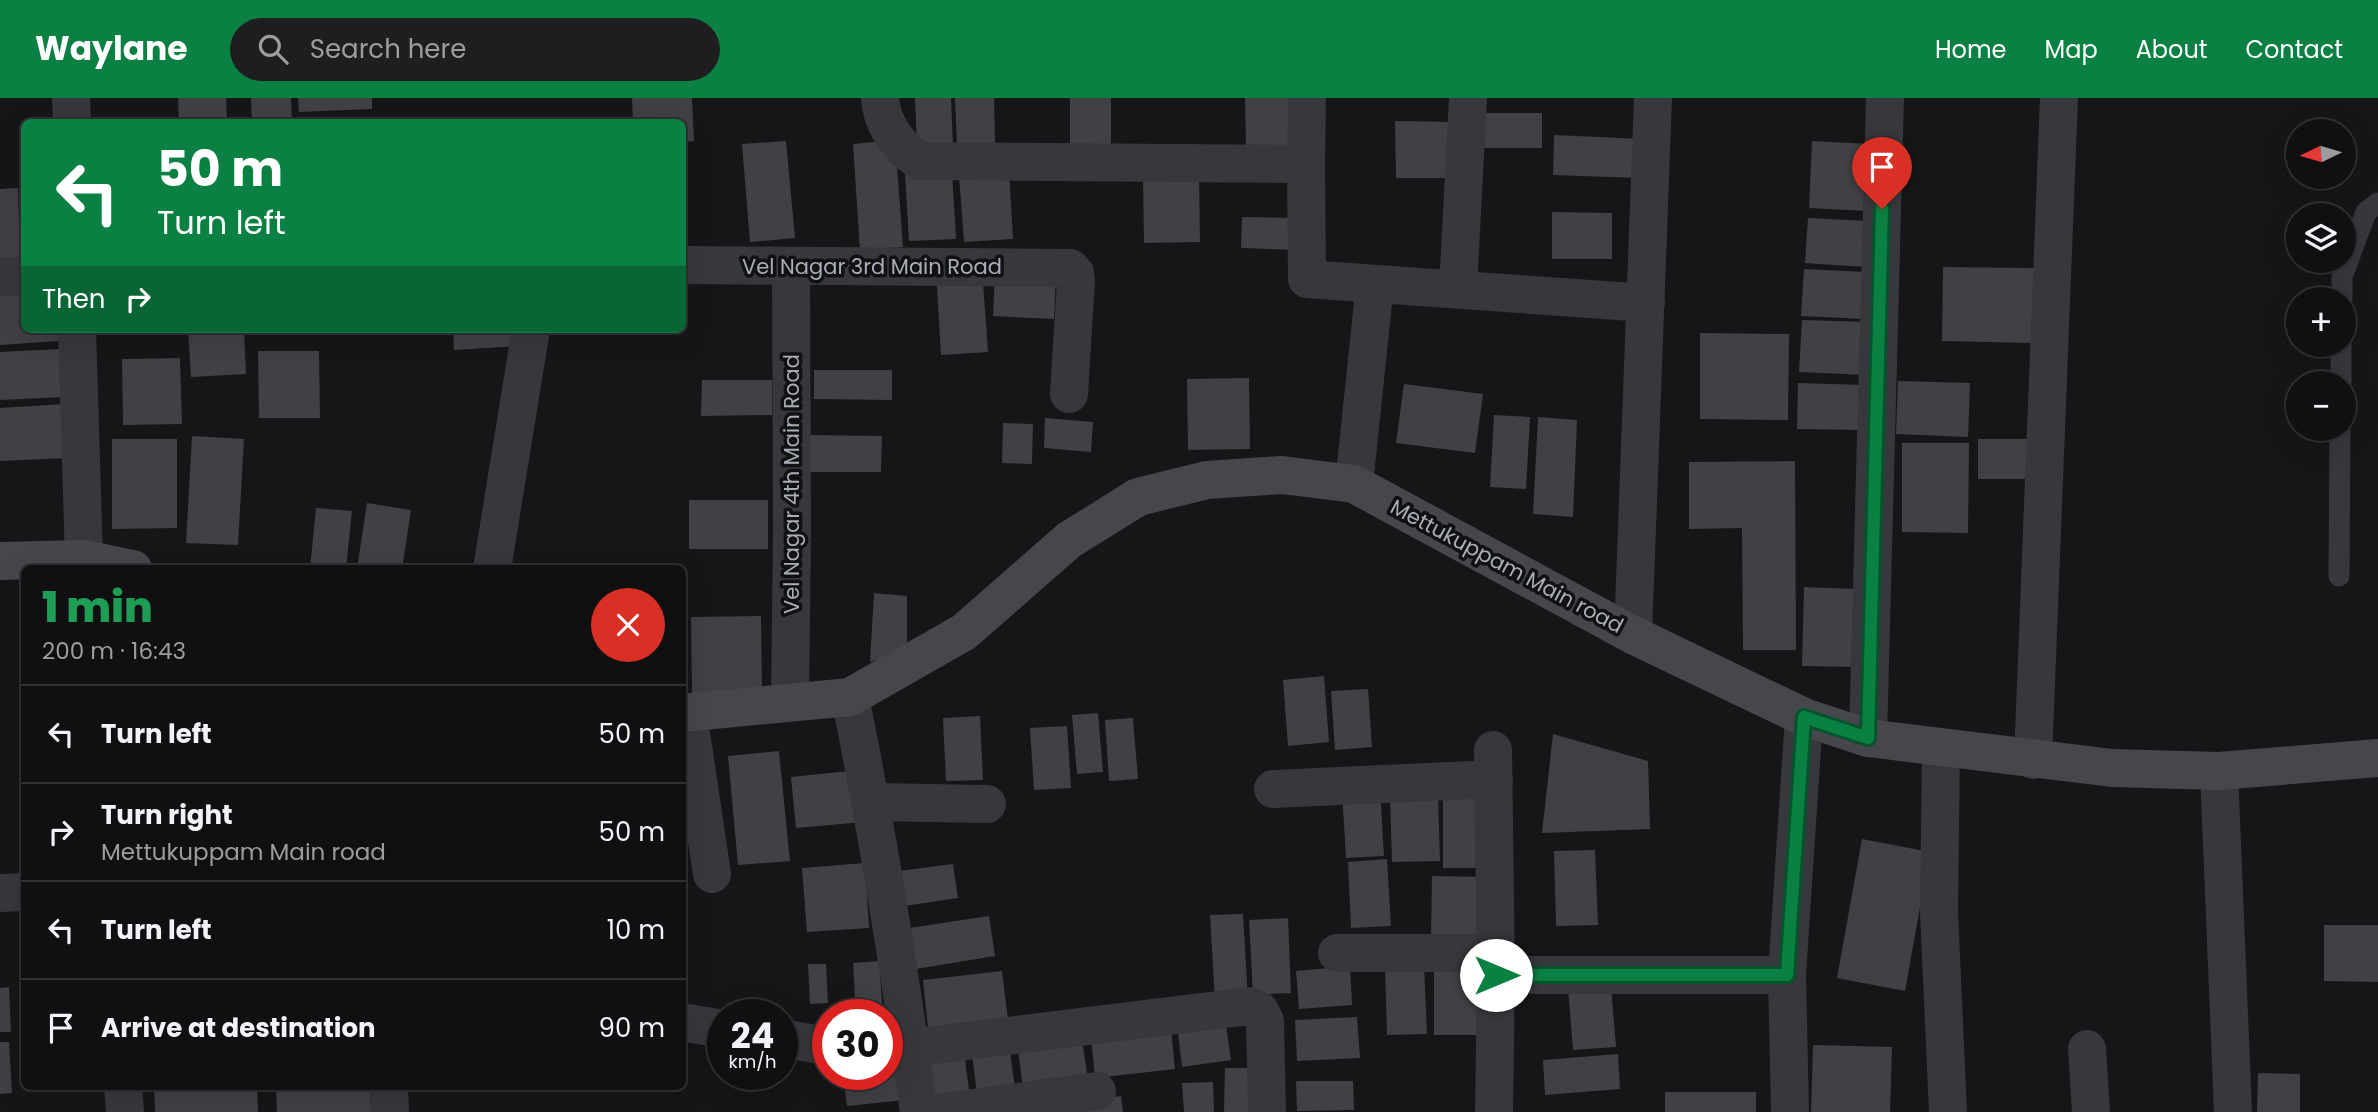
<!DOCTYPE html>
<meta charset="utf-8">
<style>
body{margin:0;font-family:Poppins,sans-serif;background:#1e1e20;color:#f1f3f6;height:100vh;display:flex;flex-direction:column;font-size:26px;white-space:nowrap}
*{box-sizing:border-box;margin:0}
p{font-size:23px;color:#9c9d9f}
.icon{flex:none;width:38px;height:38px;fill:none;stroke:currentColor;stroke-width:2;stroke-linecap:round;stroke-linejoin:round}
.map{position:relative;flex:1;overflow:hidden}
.side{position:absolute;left:21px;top:467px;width:665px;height:525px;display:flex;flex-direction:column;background:#101012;border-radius:10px;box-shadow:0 7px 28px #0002,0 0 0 2px #303032}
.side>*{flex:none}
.hud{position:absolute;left:21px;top:21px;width:665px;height:214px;border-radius:10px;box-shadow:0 7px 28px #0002,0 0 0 2px #303032;background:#0b8043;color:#fff;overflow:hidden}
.needle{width:46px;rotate:265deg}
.tools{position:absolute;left:2286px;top:21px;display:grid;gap:14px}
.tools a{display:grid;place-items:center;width:70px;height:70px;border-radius:50%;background:#101012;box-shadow:0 7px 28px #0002,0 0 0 2px #303032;font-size:35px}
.speed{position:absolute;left:707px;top:901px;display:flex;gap:14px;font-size:35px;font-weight:700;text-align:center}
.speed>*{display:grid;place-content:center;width:91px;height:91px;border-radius:50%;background:#101012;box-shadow:0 7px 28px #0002,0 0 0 2px #303032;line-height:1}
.speed small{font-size:18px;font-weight:400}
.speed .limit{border:10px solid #d22;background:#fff;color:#111}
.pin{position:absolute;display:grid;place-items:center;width:60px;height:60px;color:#fff;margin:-72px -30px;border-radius:50% 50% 50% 0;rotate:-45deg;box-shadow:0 0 7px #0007}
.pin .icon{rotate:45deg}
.me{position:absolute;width:77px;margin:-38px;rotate:90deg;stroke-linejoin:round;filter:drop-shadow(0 0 5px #0008)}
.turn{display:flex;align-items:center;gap:24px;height:147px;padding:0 21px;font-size:32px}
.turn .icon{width:91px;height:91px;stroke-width:2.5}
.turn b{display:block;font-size:49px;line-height:60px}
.then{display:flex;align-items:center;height:66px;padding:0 21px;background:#0003;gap:14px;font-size:26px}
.round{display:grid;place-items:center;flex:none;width:74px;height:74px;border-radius:37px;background:#1e1e20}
.overview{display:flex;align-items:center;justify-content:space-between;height:119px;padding:0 21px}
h1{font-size:42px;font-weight:800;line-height:52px;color:#1e9e55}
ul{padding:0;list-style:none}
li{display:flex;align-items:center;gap:21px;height:98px;padding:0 21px;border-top:2px solid #303032}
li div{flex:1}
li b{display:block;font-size:26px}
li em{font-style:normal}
header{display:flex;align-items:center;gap:42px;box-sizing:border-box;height:98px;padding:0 35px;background:#0b8043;color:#fff}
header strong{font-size:33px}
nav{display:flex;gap:38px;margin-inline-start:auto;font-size:24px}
.search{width:490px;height:63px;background:#1e1e20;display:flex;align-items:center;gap:18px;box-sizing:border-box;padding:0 24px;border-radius:38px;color:#9c9d9f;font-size:26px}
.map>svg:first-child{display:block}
.building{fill:#404145}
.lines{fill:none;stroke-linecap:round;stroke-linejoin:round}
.service{stroke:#37383d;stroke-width:21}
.minor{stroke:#37383d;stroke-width:38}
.secondary{stroke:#45474d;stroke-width:38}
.route-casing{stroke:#07532c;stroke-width:18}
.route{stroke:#0b8043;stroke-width:12}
.labels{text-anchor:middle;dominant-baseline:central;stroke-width:7;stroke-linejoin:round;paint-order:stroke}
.street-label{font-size:21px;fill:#a8adb8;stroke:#111113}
</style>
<header>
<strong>Waylane</strong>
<div class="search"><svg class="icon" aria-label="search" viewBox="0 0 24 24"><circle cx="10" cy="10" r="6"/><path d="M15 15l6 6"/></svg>Search here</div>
<nav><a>Home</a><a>Map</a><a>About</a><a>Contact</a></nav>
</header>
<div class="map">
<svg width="2378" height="1014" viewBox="0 0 2378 1014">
<rect width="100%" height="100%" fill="#161618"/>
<path class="building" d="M 178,0 L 226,0 L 227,24 L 179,24 Z
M 251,0 L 291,0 L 292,24 L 252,24 Z
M 298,0 L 372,0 L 372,11 L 299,14 Z
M 632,0 L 692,0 L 694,43 L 682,44 L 682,24 L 633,24 Z
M 915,0 L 951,0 L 953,48 L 917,49 Z
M 955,0 L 994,0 L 995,45 L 957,47 Z
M 1070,0 L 1111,0 L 1111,51 L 1070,51 Z
M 1245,0 L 1295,0 L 1296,48 L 1246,49 Z
M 1482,15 L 1542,15 L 1542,50 L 1481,50 Z
M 356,19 L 357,24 L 311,24 L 311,23 Z
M 1395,23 L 1455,24 L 1455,80 L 1396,80 Z
M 1554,37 L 1643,41 L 1641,80 L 1553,77 Z
M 895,42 L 903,149 L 860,152 L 853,46 Z
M 786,43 L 795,140 L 750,144 L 742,46 Z
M 1812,43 L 1870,46 L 1867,113 L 1809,110 Z
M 952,73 L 956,141 L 909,143 L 905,76 Z
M 1009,73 L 1013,141 L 964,144 L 959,77 Z
M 1199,73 L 1200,144 L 1144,145 L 1143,75 Z
M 18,90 L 20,165 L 0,166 L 0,91 Z
M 1552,114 L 1612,115 L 1612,161 L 1552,161 Z
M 1242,119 L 1299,120 L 1298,152 L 1241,150 Z
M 1808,120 L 1868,123 L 1865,169 L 1805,165 Z
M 1943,169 L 2041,170 L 2040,245 L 1942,243 Z
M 982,170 L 988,254 L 941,257 L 936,173 Z
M 1804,171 L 1866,174 L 1864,221 L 1801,218 Z
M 995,176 L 1056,178 L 1054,221 L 993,218 Z
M 24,195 L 24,231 L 59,231 L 59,243 L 0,247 L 0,196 Z
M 1802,222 L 1867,224 L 1865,277 L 1799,274 Z
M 188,231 L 244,231 L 246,276 L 191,279 Z
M 453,231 L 517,231 L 518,248 L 454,252 Z
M 1700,235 L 1789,236 L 1788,322 L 1700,321 Z
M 60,251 L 63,299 L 0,302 L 0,254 Z
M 258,253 L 319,253 L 320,320 L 259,320 Z
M 180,260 L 182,326 L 123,327 L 122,261 Z
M 814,272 L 892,272 L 892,302 L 814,301 Z
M 1249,280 L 1250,351 L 1188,352 L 1187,281 Z
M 702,282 L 772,282 L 772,317 L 701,318 Z
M 1898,283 L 1970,285 L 1968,339 L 1896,336 Z
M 1798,285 L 1865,287 L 1864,332 L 1797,331 Z
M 1404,286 L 1483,296 L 1475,355 L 1396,345 Z
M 64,306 L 67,360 L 0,363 L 0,310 Z
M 1494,317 L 1530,319 L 1526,391 L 1490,389 Z
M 1538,319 L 1577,322 L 1573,419 L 1533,416 Z
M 1045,320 L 1093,324 L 1091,354 L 1044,350 Z
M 1003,325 L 1033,326 L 1032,366 L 1002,365 Z
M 809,337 L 882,338 L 881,374 L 809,374 Z
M 192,338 L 244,341 L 238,447 L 186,445 Z
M 112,341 L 177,341 L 177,430 L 112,431 Z
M 1978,341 L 2027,341 L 2027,381 L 1978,381 Z
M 1902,345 L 1969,345 L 1968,435 L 1902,434 Z
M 1795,363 L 1796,552 L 1743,552 L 1742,430 L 1689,431 L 1689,364 Z
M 689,402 L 768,402 L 768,451 L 689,451 Z
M 367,405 L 411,412 L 402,471 L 357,471 Z
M 316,410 L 352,413 L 346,471 L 310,471 Z
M 1804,489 L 1859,491 L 1857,569 L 1802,568 Z
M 874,495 L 907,498 L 907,554 L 870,564 Z
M 761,518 L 762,594 L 692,595 L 691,519 Z
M 1324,578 L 1329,644 L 1288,648 L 1283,582 Z
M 1368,591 L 1372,649 L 1335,652 L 1331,593 Z
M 1098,615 L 1103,674 L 1077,676 L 1072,617 Z
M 980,618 L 983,682 L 946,683 L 943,620 Z
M 1133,620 L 1138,681 L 1109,683 L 1105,622 Z
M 1067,628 L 1071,690 L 1034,692 L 1030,630 Z
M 1553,636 L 1648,663 L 1650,731 L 1542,735 Z
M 779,653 L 790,763 L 738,767 L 728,658 Z
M 859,672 L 863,724 L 796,730 L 791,679 Z
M 1380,690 L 1384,758 L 1346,760 L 1342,693 Z
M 1438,696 L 1440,763 L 1392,764 L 1390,697 Z
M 1443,696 L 1489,696 L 1488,770 L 1443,770 Z
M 1862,741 L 1930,754 L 1905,893 L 1837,880 Z
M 1595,752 L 1598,827 L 1556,828 L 1554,753 Z
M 1387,761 L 1391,828 L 1351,830 L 1348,764 Z
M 865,765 L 869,830 L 807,834 L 802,770 Z
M 953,766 L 958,800 L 904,808 L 899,773 Z
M 1432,778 L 1485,779 L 1485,843 L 1431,843 Z
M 1243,816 L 1248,901 L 1215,903 L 1210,817 Z
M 989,818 L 995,858 L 910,872 L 903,831 Z
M 1288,820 L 1291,895 L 1253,897 L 1249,822 Z
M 2324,827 L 2378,827 L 2378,884 L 2324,883 Z
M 879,863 L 883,917 L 856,917 L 853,865 Z
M 808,866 L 826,866 L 828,905 L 810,906 Z
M 1434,867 L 1482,867 L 1482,937 L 1434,937 Z
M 1350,868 L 1352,907 L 1299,911 L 1296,873 Z
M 1424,868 L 1427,936 L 1387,937 L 1385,869 Z
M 1002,873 L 1009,930 L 929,939 L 923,882 Z
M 1611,888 L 1616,949 L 1573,952 L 1568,891 Z
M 9,889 L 11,934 L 0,934 L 0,890 Z
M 1357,919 L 1360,960 L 1297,963 L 1295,922 Z
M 1225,920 L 1231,962 L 1182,969 L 1177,926 Z
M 1170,921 L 1175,971 L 1095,980 L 1090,930 Z
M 1081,935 L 1089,989 L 1024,998 L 1017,944 Z
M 0,944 L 9,944 L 12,995 L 0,996 Z
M 1009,945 L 1016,999 L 978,1003 L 971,949 Z
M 1813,947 L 1892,949 L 1890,1014 L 1811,1014 Z
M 964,954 L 971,1007 L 927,1013 L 921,959 Z
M 1618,956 L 1620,991 L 1545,997 L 1543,962 Z
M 900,965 L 904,1002 L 847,1008 L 843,976 L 887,976 L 887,967 Z
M 1225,970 L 1253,970 L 1252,1014 L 1224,1014 Z
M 2258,975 L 2300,976 L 2300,1014 L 2257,1014 Z
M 1296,983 L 1353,983 L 1354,1012 L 1297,1013 Z
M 1213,984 L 1214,1014 L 1184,1014 L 1182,985 Z
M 154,989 L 257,989 L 258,1014 L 155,1014 Z
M 276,989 L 370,989 L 371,1014 L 277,1014 Z
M 1665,994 L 1756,994 L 1756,1014 L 1665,1014 Z
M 1121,998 L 1123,1014 L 1070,1014 L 1069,1004 Z"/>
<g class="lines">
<path class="service" d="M 2342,201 L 2342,179 L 2366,114 L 2378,105
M 2341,285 L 2341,247
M 2339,478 L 2340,331"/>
<path class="minor" d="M 71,0 L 72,24
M 880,0 C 882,27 897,47 919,63 L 1306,66 L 1307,181 L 1646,205
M 1306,66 L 1307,0
M 682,167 L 1070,170 L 1075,175 L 1076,183 L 1069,296
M 0,179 L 24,178
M 1458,191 L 1468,0
M 77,231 L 84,461
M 1354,386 L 1375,186
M 492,471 L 531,231
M 1633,537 L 1653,0
M 850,599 C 878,736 900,875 919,1014
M 790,603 L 792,432 L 791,169
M 688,615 L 712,776
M 1868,640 L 1885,0
M 1941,651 L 1939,814 L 1948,1014
M 1493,652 L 1496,877 L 1494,1014
M 2033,662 L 2059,0
M 2219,673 L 2233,1014
M 1273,691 L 1494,681
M 872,704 L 987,706
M 0,795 L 24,794
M 1337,855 L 1495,855
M 1496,877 L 1787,877
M 682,924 L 723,931
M 782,940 L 814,946 L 828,944
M 910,950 L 1250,908 L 1260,913 L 1265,923 L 1267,1014
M 2087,951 L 2091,1014
M 123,989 L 125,1014
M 389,989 L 390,1014
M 945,1014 L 1097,993
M 1790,1014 L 1787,877 L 1804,619"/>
<path class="secondary" d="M 0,463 L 84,461 L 133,471
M 682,615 L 850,599 L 964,534 L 1069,442 L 1138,399 L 1207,382 L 1282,377 L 1354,386 L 1633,537 L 1804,619 L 1868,640 L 2112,670 L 2219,673 L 2378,660"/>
</g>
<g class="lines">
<g class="route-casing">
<path id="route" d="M 1496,877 L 1787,877 L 1804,619 L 1868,640 L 1882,111"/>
</g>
<use href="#route" class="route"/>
</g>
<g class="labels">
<g class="street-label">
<text x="872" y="168">Vel Nagar 3rd Main Road</text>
<text transform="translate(791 386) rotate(-90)">Vel Nagar 4th Main Road</text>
<text transform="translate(1507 468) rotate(28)">Mettukuppam Main road</text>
</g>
</g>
</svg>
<div class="tools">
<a><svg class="needle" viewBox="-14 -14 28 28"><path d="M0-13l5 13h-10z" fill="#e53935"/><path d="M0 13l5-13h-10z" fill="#9c9d9f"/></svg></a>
<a><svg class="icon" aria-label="layers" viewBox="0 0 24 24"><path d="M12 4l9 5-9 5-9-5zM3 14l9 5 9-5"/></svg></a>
<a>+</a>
<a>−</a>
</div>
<div class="speed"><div>24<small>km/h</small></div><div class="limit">30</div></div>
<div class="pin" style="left:1882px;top:111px;background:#d93025"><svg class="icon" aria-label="arrive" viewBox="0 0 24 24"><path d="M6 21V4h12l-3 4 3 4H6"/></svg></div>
<svg class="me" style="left:1496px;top:877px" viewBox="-20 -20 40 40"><circle r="19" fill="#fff"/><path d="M0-13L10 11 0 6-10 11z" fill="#0b8043"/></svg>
<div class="hud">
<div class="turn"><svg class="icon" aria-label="left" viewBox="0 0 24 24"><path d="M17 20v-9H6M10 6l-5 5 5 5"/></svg><div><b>50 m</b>Turn left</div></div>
<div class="then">Then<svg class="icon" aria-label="right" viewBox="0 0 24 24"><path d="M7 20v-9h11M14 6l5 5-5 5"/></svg></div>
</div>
<section class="side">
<div class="overview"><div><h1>1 min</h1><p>200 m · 16:43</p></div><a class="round" style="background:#d93025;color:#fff"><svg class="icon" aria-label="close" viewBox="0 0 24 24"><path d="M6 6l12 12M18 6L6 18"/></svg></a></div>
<ul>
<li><svg class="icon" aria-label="left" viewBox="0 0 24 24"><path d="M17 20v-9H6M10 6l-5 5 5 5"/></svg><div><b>Turn left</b></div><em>50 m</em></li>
<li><svg class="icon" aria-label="right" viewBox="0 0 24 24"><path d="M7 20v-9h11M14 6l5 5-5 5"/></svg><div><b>Turn right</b><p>Mettukuppam Main road</p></div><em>50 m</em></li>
<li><svg class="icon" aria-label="left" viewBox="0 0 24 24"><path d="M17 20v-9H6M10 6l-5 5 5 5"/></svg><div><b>Turn left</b></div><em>10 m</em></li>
<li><svg class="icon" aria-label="arrive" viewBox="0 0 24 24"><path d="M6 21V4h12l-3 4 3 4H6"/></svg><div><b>Arrive at destination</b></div><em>90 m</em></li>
</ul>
</section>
</div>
